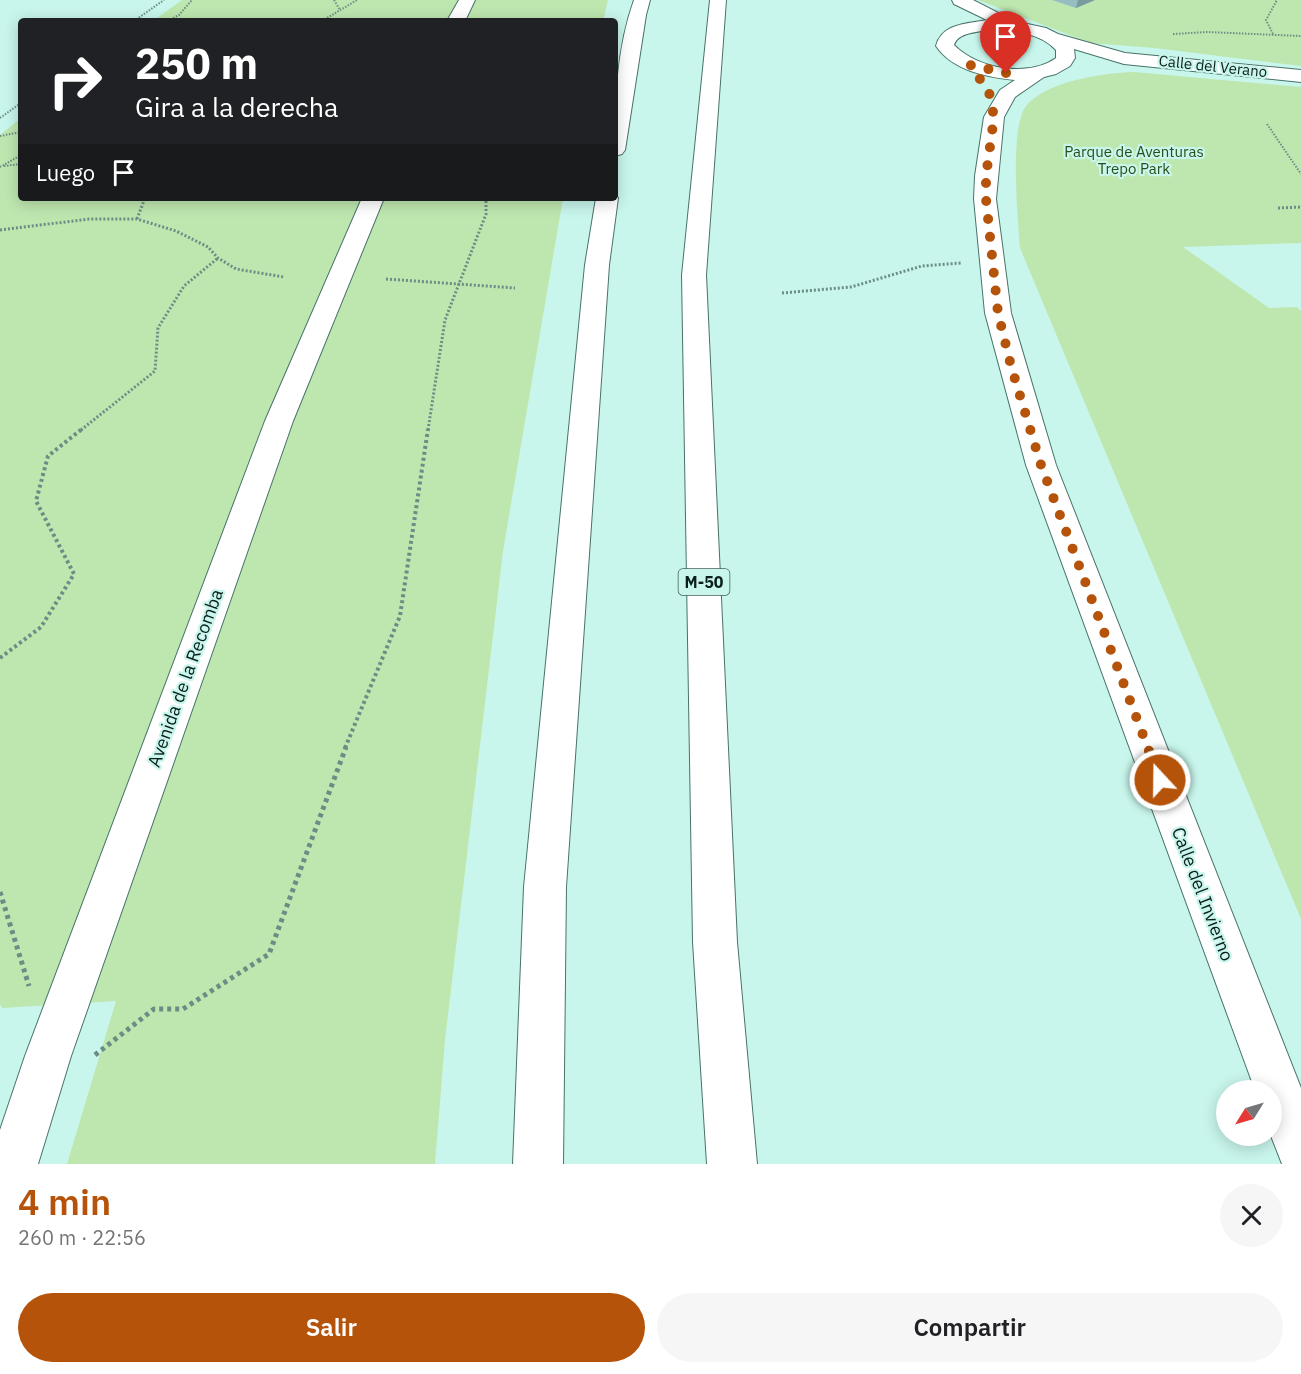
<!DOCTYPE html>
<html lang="es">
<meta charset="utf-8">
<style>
body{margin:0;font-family:"IBM Plex Sans",sans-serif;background:#f6f6f6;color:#202124;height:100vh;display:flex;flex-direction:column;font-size:22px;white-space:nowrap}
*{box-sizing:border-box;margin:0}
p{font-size:20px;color:#757577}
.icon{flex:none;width:33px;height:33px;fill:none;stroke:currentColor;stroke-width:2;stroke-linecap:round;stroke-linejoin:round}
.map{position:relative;height:1164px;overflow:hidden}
.sheet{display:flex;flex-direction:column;background:#fff;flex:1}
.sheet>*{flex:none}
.top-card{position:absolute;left:18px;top:18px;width:600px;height:183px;border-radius:6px;box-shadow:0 3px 15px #0003;background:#202124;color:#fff;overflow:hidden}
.needle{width:39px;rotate:233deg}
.tools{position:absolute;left:1216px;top:1080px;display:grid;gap:12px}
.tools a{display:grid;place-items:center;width:66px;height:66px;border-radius:50%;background:#fff;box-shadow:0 3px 15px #0003;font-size:30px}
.pin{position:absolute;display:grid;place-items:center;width:51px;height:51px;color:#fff;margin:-62px -26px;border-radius:50% 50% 50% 0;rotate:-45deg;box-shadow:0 0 6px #0007}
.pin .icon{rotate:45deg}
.me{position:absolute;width:66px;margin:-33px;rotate:339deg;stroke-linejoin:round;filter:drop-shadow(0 0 4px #0008)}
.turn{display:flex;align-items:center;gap:21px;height:126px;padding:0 18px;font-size:27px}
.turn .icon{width:78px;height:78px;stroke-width:2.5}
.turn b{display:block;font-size:42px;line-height:51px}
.then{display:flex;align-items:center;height:57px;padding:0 18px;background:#0003;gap:12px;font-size:22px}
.round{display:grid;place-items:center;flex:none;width:63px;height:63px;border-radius:32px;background:#f6f6f6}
.head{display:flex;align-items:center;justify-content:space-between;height:102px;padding:0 18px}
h1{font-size:36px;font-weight:600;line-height:45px;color:#b45309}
.button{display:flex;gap:12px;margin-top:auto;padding:12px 18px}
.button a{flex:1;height:69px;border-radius:36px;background:#b45309;color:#fff;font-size:24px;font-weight:600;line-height:69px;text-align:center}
.button a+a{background:#f6f6f6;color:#202124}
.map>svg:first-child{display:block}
.green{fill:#bee7af}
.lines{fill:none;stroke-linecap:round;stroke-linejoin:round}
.minor-casing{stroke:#48726a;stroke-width:2}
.highway-casing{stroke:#48726a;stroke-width:2}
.path-far3{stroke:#6c8d86;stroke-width:2;stroke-dasharray:1.5 1.5;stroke-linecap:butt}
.path-far2{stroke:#6c8d86;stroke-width:3;stroke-dasharray:2 2;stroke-linecap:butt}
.path-far1{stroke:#6c8d86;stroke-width:4;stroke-dasharray:3 3;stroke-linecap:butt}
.path{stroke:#6c8d86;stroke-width:5;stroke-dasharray:4 4;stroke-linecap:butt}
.minor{fill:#fff;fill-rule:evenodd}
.highway{fill:#fff;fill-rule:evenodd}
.wall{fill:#96bec2}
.shaded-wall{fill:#7a9b9e}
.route{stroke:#b45309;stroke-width:10;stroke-dasharray:0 18}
.labels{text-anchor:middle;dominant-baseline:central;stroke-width:4.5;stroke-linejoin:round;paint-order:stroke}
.far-street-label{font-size:15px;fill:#0c1e1a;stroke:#c8f6ec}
.far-park-label{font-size:15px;fill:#294d18;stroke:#c8f6ec}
.shield{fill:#c8f6ec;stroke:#445f59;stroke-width:1.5}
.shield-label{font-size:16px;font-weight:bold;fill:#0c1e1a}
.street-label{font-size:18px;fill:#0c1e1a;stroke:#c8f6ec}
</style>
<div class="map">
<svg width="1301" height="1164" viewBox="0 0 1301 1164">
<rect width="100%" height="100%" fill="#c8f6ec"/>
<path class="green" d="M 182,0 L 608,0 L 603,21 L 153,21 Z
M 978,0 L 1301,0 L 1301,66 L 1154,48 L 1090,43 Z
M 1134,72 L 1301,87 L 1301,243 L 1183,247 L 1269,308 L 1297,307 L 1301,311 L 1301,919 L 1020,248 C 1018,219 1009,129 1026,106 C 1046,81 1104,73 1134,72 Z
M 21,118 L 21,198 L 563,198 L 503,551 L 445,1040 L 435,1164 L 67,1164 L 116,1001 L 2,1008 L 0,1004 L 0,135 Z"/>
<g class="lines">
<g class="minor-casing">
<path id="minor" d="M 459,0 L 475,0 L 465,21 L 447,21 Z
M 952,0 L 973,0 L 1014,21 L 1046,28 L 1058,34 L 1125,53 L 1301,70 L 1301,82 L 1124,64 L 1074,49 L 1075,58 L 1070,66 L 1056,74 L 1044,77 L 1015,97 L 1004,117 L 996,199 L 1011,313 L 1056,465 L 1301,1088 L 1301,1164 L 1282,1164 L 1271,1136 L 1272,1090 L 1255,1090 L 1026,465 L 985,313 L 974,199 L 975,176 L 984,117 L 1000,90 L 1015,80 C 987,77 953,71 936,46 C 942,23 967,24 987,20 L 954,4 ZM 990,30 C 1014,31 1039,32 1056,50 L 1056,58 C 1028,78 978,69 954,45 C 958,32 978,32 990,30 Z
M 362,198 L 384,198 L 293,421 L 71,1056 L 38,1164 L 0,1164 L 0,1130 L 25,1056 L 265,421 Z"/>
</g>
<g class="highway-casing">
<path id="highway" d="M 634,0 L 650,0 L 646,15 L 625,150 L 622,154 L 615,156 C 615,104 616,50 634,0 Z
M 710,0 L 726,0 L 706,275 L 737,942 L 757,1164 L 707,1164 L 693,942 L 682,275 Z
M 615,193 L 618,198 L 609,265 L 566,887 L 563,1164 L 513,1164 L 524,887 L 585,265 L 596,198 L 615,198 Z"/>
</g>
<path class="path-far3" d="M 334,0 L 340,10
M 134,21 L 164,0
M 168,21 L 179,15 L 192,0
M 322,21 L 357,0
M 1173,34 L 1207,32 L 1301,36
M 1273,34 L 1266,20 L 1277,0
M 0,118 L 21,103
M 1267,124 L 1301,174
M 0,136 L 21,132
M 4,166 L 21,164
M 0,167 L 21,155"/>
<path class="path-far2" d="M 1278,208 L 1301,207
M 137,219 L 145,198
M 0,230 L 89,219 L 137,219 L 176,231 L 208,247 L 218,258 L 236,269 L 284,277
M 386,279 L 515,288
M 782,293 L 851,287 L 922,266 L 961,263
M 81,430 L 155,371 L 158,328 L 184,286 L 218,258
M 428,430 L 445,320 L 486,214 L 486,198"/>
<path class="path-far1" d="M 0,658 L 41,627 L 74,574 L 36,501 L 48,456 L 82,429
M 345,748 L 400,616 L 428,429"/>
<path class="path" d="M 0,892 L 29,986
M 95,1055 L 154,1009 L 183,1009 L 269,954 L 346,747"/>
<use href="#minor" class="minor"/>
<use href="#highway" class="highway"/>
</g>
<path class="wall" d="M 1052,0 L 1095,0 L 1076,8 Z"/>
<path class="shaded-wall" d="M 1078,0 L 1095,0 L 1076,8 Z"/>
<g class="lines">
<path class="route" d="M 1006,73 L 970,65 L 989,92 L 994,117 L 986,176 L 986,199 L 998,313 L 1011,366 L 1041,465 L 1160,780"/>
</g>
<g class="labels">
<g class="far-street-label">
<text transform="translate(1213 66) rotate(6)">Calle del Verano</text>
</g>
<g class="far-park-label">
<text x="1134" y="151">Parque de Aventuras<tspan x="1134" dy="17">Trepo Park</tspan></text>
</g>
<rect class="shield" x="678.5" y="569" width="51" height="26" rx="4.5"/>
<g class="shield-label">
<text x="704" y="582">M-50</text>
</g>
<g class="street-label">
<text transform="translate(185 678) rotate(-70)">Avenida de la Recomba</text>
<text transform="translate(1203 894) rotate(69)">Calle del Invierno</text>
</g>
</g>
</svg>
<div class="tools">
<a><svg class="needle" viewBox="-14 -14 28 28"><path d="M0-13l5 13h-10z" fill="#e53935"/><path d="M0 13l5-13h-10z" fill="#757577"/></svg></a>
</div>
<div class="pin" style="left:1006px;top:73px;background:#d93025"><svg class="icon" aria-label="arrive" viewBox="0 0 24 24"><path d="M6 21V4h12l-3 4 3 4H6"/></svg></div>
<svg class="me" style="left:1160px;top:780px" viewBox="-20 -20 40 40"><circle r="17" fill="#b45309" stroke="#fff" stroke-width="3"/><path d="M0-11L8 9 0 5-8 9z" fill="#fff"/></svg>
<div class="top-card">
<div class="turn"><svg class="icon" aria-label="right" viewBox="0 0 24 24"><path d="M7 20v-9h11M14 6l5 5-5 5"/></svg><div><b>250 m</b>Gira a la derecha</div></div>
<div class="then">Luego<svg class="icon" aria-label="arrive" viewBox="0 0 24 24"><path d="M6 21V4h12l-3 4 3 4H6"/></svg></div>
</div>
</div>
<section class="sheet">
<div class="head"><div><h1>4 min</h1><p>260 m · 22:56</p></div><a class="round"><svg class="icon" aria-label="close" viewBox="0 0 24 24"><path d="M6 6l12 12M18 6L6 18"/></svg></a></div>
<div class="button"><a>Salir</a><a>Compartir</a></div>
</section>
